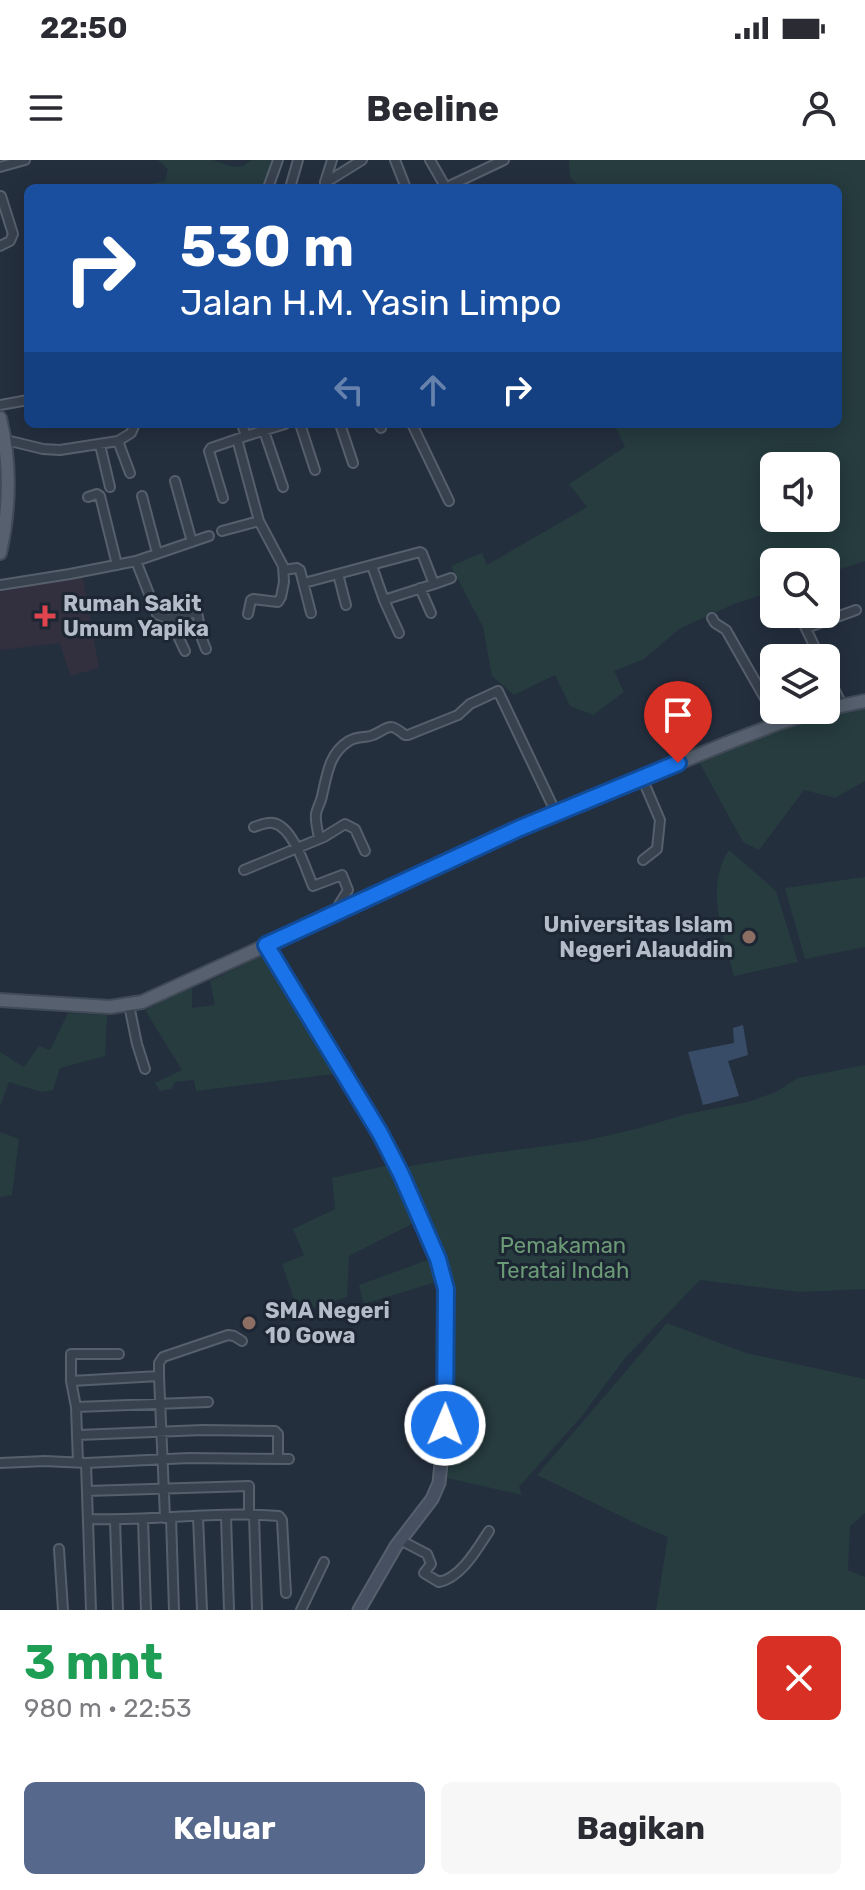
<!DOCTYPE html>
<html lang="id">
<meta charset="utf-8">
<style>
body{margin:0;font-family:Rubik,sans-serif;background:#f7f7f7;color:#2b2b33;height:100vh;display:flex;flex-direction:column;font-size:30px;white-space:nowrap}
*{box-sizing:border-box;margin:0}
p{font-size:26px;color:#7c7c81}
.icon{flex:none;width:44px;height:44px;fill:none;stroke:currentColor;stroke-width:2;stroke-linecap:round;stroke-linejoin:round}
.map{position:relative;height:1450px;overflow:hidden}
.details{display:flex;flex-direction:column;background:#fff;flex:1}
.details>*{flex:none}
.top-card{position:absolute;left:24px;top:24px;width:818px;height:244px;border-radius:12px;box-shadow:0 4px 20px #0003;background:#1a4fa0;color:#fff;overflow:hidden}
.fabs{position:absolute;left:760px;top:292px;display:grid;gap:16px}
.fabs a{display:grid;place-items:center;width:80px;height:80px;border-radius:12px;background:#fff;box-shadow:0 4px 20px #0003;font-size:40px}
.pin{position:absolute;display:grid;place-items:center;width:68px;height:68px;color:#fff;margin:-82px -34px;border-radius:50% 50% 50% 0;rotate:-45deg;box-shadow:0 0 8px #0007}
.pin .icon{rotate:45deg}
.me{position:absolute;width:88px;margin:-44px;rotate:1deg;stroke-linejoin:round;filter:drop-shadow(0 0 6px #0008)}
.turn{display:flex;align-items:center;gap:28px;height:168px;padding:0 24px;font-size:36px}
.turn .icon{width:104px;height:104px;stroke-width:2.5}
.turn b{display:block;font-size:56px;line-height:68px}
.lanes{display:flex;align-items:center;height:76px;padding:0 24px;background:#0003;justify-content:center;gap:40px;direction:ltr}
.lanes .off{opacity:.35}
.round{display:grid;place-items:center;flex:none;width:84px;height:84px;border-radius:12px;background:#f7f7f7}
.headline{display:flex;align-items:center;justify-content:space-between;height:136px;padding:0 24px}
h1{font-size:48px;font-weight:700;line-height:60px;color:#1e9e55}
.button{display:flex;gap:16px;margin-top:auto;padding:16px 24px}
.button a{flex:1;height:92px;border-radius:12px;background:#56698c;color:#fff;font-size:32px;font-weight:700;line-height:92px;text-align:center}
.button a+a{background:#f7f7f7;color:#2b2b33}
.status{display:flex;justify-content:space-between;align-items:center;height:56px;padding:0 40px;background:#fff;direction:ltr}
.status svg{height:22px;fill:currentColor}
header{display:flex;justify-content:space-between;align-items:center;height:104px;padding:0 24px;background:#fff;font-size:36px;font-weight:700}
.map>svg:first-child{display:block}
.medical{fill:#32303f}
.green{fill:#263c3f;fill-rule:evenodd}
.water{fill:#394c67}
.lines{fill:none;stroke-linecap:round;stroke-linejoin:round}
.street-casing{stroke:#565f6c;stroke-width:12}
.secondary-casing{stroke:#565f6c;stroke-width:15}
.primary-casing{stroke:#414a57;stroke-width:16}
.street{stroke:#38414e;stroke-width:8}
.secondary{stroke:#465061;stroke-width:11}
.primary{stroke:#56606e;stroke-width:12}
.route-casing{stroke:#114b97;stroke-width:20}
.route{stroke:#1a73e8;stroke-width:14}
.health-dot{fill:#e0444e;stroke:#1d2633;stroke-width:3}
.education-dot{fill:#8d6e63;stroke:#1d2633;stroke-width:3}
.labels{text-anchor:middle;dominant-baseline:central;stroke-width:6;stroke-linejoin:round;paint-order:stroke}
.poi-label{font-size:22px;font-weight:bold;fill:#b4bcc9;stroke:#1d2633;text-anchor:start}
.park-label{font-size:22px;fill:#6b9a76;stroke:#1d2633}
</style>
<div class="status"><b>22:50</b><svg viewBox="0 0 49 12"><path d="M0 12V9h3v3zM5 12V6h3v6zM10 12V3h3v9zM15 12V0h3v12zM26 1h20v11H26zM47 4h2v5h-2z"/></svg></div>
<header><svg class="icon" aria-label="menu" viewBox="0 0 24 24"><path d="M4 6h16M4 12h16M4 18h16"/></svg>Beeline<svg class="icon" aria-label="person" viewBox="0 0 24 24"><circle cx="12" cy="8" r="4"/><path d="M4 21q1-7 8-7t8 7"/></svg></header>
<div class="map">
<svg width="865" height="1450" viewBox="0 0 865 1450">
<rect width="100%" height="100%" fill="#242f3e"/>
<path class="medical" d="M 82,414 L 99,508 L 70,516 L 60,483 L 0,490 L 0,429 Z"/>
<path class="green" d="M 158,0 L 213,0 L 233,7 L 243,6 L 252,0 L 272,0 L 262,28 L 131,28 L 165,21 L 168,9 Z
M 569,0 L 865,0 L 865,401 L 826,414 L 826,402 L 774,402 L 774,431 L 734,444 L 679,469 L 644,499 L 614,511 L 624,532 L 593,555 L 570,546 L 555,515 L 514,535 L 492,516 L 483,467 L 451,406 L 482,393 L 487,405 L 587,347 L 569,324 L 625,287 L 614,264 L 838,264 L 838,28 L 580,28 L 570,17 ZM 774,306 L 826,306 L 826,358 L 774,358 Z
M 865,545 L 865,621 L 835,638 L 804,630 L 759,690 L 743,682 L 698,600 C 753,579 807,556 865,545 Z
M 729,690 L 776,731 L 798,802 L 734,816 C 724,777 704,727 729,690 Z
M 865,717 L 865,787 L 805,799 L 785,728 Z
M 265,794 L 334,914 L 196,931 L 194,920 L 175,922 L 172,929 L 160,931 L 155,923 L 182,910 L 145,850 L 192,827 L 192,848 L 215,845 L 210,821 Z
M 68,853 L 107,855 L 105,896 L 60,908 L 53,930 L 42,932 L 9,922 L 0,946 L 0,892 L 24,907 L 39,886 L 50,890 Z
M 865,905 L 865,1129 L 800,1132 L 700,1120 L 625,1198 L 581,1257 L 519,1327 L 522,1335 L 447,1318 L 452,1282 L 451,1206 L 455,1132 L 439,1085 L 419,1042 L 409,1006 L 477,995 L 584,981 L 640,968 L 687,954 L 748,942 L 776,932 L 798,918 Z
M 0,972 L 19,979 L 12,1035 L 0,1037 Z
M 389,1005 L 414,1063 L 349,1096 L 347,1137 L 299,1153 L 282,1104 L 304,1095 L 293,1069 L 335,1049 L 332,1018 Z
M 433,1098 L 439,1121 L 364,1144 L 359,1125 Z
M 667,1163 L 746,1193 L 865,1219 L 865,1353 L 850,1366 L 848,1410 L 865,1417 L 865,1450 L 656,1450 L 668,1377 L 641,1366 L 537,1315 Z"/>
<path class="water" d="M 743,865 L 748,895 L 728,901 L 739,936 L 703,945 L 688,892 L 734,883 L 733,868 Z"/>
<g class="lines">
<g class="street-casing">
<path id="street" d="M 395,0 L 406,28
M 430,0 L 446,28
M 0,7 L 25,0
M 325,22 L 332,0
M 325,23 L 362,0
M 268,28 L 278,0
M 290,28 L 298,0
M 445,28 L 504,0
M 0,86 L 10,81 L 13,74 L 1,36
M 0,245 L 28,240
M 300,264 L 315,310
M 340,264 L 353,303
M 379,264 L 381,268
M 412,264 L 449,341
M 264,271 L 283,327
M 246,276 L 285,264
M 237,279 L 259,361 L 283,406 L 284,422 L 281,437 L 278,442 L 253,439 L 251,440 L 248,454
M 6,280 L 43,289 L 60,290 L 118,281 L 131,273 L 135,264
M 118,281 L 130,313
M 100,285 L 110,327
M 175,321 L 192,382
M 142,336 L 157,393
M 88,337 L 97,334 L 100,336 L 117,405
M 223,338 L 209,291 L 211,288 L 246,276 L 242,264
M 222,371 L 259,361
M 136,401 L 157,454 L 168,459 L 197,452 L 202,479 L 206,489
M 372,406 L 384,440
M 284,410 L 297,408 L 300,410 L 311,453
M 338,414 L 346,445
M 304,423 L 420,392 L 422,393 L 434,424 L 451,418
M 0,425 L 70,414 L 136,401 L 209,376
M 420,428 L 431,453
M 799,454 L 820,498
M 712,458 L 715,463 L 726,470 L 779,563
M 170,459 L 185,491
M 806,468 L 856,450
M 399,473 L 384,440 L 434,424
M 826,512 L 842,545
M 642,618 L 660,660 L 657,689 L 643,700
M 254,667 C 260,665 267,662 273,663 C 293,666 306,710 313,726 L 342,715 L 348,730 L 334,753
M 319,679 C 318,671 315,661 316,654 C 317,648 321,642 322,636 C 327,615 329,593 349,581 C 357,576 367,578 373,575 C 390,567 389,562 405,575 L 408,575 L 458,555 L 470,544 L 498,531 L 556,653
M 244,710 L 324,677 L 345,664 L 355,669 L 365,691
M 129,845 L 137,884 L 145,909
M 71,1221 L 159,1216
M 76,1247 L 208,1242
M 78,1275 L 203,1270 L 275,1271 L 278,1274 L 278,1299
M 78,1302 L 76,1247 L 71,1221 L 71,1194 L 119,1194
M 0,1303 L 45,1301 L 86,1303 L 91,1450
M 86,1303 L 189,1298 L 289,1299
M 87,1331 L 249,1326 L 249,1355
M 254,1355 L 257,1450
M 226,1356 L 229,1450
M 198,1357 L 202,1450
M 165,1358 L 159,1216 L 159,1203 L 163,1197 L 228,1175 L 234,1176 L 242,1181
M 171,1358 L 174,1450
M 88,1359 C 151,1361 215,1351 279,1356 L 282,1360 L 286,1433
M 143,1359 L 146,1450
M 115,1360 L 118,1450
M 400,1380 L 427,1394 L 431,1404 L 424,1413 L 439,1422 C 461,1418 477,1389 489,1371
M 59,1389 L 63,1450
M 301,1450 L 324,1402"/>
</g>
<g class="secondary-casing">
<path id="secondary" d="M 266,785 L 395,1000 L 438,1099 L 446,1129 L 445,1265 L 439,1323 L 432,1339 L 396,1386 L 359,1450"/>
</g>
<g class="primary-casing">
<path id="primary" d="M 0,258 C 11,303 10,348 0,393
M 826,549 L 865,541
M 0,840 L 110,847 L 142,842 L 556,653 L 730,582 L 779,563 L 820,550"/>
</g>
<use href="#street" class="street"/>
<use href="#secondary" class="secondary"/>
<use href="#primary" class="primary"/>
</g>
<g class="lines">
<g class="route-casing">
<path id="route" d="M 445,1265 L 446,1129 L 438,1099 L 401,1014 L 380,973 L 266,785 L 520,668 L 678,603"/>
</g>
<use href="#route" class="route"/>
</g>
<path class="health-dot" d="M41 444h8v8h8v8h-8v8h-8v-8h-8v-8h8z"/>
<g class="education-dot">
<circle cx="749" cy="777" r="8"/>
<circle cx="249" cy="1163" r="8"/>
</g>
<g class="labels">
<g class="poi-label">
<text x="63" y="443">Rumah Sakit<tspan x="63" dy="25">Umum Yapika</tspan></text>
<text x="733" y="764" text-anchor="end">Universitas Islam<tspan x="733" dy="25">Negeri Alauddin</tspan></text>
<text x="265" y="1150">SMA Negeri<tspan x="265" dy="25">10 Gowa</tspan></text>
</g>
<g class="park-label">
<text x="563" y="1085">Pemakaman<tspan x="563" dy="25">Teratai Indah</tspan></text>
</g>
</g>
</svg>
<div class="fabs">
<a><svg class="icon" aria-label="sound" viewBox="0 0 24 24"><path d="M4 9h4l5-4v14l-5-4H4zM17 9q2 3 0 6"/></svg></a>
<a><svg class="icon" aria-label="search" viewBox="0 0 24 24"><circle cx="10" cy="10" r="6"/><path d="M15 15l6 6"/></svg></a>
<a><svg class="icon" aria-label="layers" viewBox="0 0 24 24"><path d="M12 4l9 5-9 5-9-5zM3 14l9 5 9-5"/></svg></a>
</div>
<div class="pin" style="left:678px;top:603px;background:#d93025"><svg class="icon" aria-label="arrive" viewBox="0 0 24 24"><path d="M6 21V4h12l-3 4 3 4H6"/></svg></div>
<svg class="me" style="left:445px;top:1265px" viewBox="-20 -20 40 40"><circle r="17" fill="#1a73e8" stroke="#fff" stroke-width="3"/><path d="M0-11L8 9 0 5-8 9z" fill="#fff"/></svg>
<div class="top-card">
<div class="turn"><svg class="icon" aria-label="right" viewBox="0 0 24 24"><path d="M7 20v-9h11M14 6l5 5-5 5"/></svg><div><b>530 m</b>Jalan H.M. Yasin Limpo</div></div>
<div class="lanes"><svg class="icon off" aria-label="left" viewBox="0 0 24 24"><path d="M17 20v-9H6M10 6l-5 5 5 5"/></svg><svg class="icon off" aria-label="ahead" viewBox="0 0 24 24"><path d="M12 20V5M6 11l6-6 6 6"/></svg><svg class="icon" aria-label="right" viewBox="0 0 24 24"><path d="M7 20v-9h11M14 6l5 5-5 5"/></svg></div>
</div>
</div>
<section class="details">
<div class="headline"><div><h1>3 mnt</h1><p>980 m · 22:53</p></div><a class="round" style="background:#d93025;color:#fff"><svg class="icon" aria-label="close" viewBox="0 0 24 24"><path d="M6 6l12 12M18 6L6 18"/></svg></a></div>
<div class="button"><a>Keluar</a><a>Bagikan</a></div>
</section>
